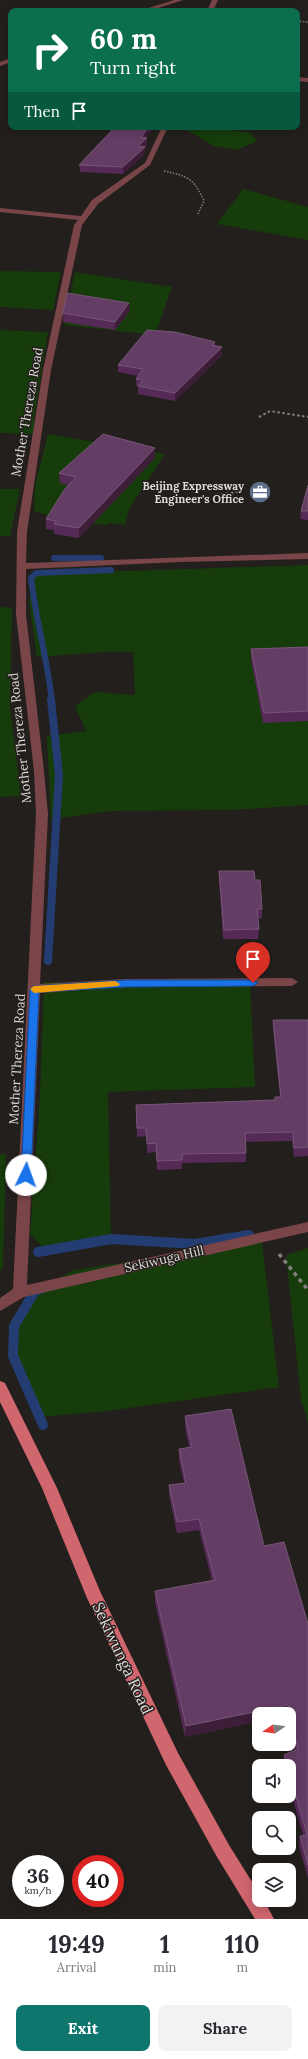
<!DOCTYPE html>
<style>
body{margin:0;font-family:Lora,serif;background:#f2f2f3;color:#2b2b33;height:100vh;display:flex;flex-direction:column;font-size:15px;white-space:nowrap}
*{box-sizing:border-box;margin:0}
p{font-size:13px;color:#7c7c81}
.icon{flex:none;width:22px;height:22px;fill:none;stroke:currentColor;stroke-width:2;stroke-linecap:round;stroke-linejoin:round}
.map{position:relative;height:1919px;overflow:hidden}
.side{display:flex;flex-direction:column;background:#fff;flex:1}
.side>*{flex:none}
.guide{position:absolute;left:8px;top:8px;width:292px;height:122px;border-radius:8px;box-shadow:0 2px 10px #0003;background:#0b6e4f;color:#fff;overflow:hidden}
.needle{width:26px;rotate:257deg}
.controls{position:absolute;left:252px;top:1707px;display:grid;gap:8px}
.controls a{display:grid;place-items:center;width:44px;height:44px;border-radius:8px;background:#fff;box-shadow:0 2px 10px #0003;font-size:20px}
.speed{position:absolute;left:12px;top:1855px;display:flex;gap:8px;font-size:20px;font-weight:700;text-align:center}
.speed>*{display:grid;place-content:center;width:52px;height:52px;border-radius:50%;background:#fff;box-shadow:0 2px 10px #0003;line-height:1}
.speed small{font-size:10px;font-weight:400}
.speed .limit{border:6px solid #d22;background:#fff;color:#111}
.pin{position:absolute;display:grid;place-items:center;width:34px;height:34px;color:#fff;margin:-41px -17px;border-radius:50% 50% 50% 0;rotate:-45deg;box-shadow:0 0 4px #0007}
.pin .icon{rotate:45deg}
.me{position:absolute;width:44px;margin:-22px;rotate:3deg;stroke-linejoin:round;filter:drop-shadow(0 0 3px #0008)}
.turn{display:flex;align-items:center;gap:14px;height:84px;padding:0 16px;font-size:18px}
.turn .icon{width:52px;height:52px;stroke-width:2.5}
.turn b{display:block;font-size:28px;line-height:34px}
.then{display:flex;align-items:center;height:38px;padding:0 16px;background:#0003;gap:8px;font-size:15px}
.eta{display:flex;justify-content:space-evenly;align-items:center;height:68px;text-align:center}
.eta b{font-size:24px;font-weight:700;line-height:28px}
.button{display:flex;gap:8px;margin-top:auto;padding:8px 16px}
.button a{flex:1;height:46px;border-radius:8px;background:#0f766e;color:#fff;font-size:16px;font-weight:700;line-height:46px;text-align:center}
.button a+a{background:#f2f2f3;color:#2b2b33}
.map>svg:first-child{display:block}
.green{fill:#163c0b}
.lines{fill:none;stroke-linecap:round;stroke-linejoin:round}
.stream-far2{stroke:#233d73;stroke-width:6}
.stream-far1{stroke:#233d73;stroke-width:8}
.stream{stroke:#233d73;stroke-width:10}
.path-far2{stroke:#827f7d;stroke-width:1.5;stroke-dasharray:1.5 1.5;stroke-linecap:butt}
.path-far1{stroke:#827f7d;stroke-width:2;stroke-dasharray:2.5 2.5;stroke-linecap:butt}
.path{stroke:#827f7d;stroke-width:3.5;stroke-dasharray:4 4;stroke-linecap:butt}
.minor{fill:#794548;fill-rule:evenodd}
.major{fill:#d0666e;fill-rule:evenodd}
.wall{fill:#562a57}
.shaded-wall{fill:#3c1e39}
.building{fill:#643d65;stroke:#775677}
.route{fill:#1a73e8;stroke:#114b97}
.slow{fill:#f59e0b}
.labels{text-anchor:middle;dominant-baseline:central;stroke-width:3;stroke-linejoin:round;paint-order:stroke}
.far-poi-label{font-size:11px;font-weight:bold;fill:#dcdad8;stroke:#231f1c;text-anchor:end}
.street-label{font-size:13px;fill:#dcdad8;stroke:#231f1c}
.near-street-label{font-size:16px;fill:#dcdad8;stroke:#231f1c}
</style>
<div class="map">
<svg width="308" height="1919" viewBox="0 0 308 1919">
<rect width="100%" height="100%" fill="#231f1c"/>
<path class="green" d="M 182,127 L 222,127 L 224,129 L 251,133 L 257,141 L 237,150 L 213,146 Z
M 243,189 L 308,207 L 308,240 L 217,224 Z
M 0,271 L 61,272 L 53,310 L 0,307 Z
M 75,272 L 172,287 L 155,335 L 64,325 Z
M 0,330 L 48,332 L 34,418 L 34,434 L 0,433 Z
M 48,434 L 165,454 L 129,509 L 125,525 L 112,523 L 105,525 L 61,519 L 34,511 L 35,486 Z
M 0,489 L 20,489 L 10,536 L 0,536 Z
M 308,565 L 308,805 L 231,810 L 112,811 L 51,819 L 47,736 L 86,731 L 75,706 L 95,692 L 135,695 L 133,652 L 106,652 L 37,657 L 29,602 L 35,574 Z
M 0,607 L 12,608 L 10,707 L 21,796 L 0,797 Z
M 44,982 L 250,983 L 255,1087 L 108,1092 L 111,1239 L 43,1247 L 30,1235 L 40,1095 Z
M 0,1154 L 6,1154 L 3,1267 L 0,1273 Z
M 262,1242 L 279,1387 L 107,1411 L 40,1417 L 13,1356 L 14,1326 L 35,1291 L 74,1270 Z
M 308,1248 L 308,1423 L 301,1400 L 286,1255 Z"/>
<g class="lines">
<path class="stream-far2" d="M 54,558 L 101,558
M 52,701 C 47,659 36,619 31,578 L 36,573 L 111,570"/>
<path class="stream-far1" d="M 48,961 L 59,775 L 51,700"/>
<path class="stream" d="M 38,1252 L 111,1239 L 195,1244 L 249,1235
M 40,1289 L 35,1291 L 14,1326 L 13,1356 L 43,1425"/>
<path class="path-far2" d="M 297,21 L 308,22
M 164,171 C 187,176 194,178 204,201 L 198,214"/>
<path class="path-far1" d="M 259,417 L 270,411 L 308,417
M 216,495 L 238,492"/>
<path class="path" d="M 279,1254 L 308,1290"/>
<path class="minor" d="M 174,0 L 183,0 L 149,11 L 139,11 Z
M 212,0 L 218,0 L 213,11 L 207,11 Z
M 11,58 L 11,62 L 0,66 L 0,62 Z
M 297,77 L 308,78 L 308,82 L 297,81 Z
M 162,127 L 168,127 L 150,165 L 98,204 L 82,225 L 51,370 L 27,532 L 26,563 L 308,553 L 308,559 L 180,562 L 26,569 L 26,614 L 44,771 L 48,814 L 40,984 L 125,979 L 292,978 L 298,982 L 292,986 L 125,987 L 40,993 L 27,1285 L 308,1222 L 308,1232 L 24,1297 L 0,1311 L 0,1298 L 13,1289 L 36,814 L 34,771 L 16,614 L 17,532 L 43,370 L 74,225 L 78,220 L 0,212 L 0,208 L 81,216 L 92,200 L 145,163 Z"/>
<path class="major" d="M 0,1381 L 5,1383 L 57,1488 L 100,1591 L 178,1753 L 229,1845 L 259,1893 L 259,1900 L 264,1900 L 274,1919 L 255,1919 L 217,1857 L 166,1765 L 87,1598 L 42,1488 L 0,1402 Z"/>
</g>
<path class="wall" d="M 115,127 L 154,127 L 146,138 L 147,145 L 145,148 L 145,154 L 123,174 L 80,172 L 79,165 Z
M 130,311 L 115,330 L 63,322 L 63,313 Z
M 215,342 L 215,346 L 222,347 L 222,355 L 175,401 L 138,394 L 138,386 L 136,386 L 136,379 L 138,376 L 118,372 L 118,365 Z
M 155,458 L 79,538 L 54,534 L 54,530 L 46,529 L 46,519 L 68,485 L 60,483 L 59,473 Z
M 308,485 L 308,520 L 300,519 L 301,511 Z
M 308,647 L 308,721 L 263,723 L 251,659 L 251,649 Z
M 219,871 L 255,880 L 262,909 L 262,918 L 258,919 L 259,929 L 258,939 L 223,939 L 219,880 Z
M 273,1020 L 308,1020 L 308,1156 L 294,1157 L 292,1141 L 245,1142 L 246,1153 L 246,1162 L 182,1163 L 182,1169 L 157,1170 L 156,1152 L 147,1153 L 147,1136 L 137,1137 L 136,1105 L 275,1100 L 275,1097 L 280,1097 L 273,1029 Z
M 185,1416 L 264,1546 L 308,1624 L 308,1878 L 299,1846 L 300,1836 L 303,1835 L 289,1785 L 289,1766 L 284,1766 L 283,1765 L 284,1755 L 295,1750 L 289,1724 L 289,1714 L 259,1714 L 259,1721 L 185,1737 L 155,1602 L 155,1591 L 212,1581 L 199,1530 L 177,1533 L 169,1496 L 169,1485 L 184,1483 L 179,1460 L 179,1449 L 189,1447 L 185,1427 Z"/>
<path class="shaded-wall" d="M 149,127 L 154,127 L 143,142 L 147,138 L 147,145 L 145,148 L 145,154 L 123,174 L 123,167 L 138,146 L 141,137 Z
M 129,303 L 130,311 L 115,330 L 115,322 Z
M 222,347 L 222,355 L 175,401 L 175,393 Z
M 155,448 L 155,458 L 79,538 L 79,528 Z
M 288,1705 L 287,1714 L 259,1714 L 259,1721 L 185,1737 L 186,1726 Z"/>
<path class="building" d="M 115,127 L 149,127 L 141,137 L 147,138 L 138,146 L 145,147 L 123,167 L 79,165 Z
M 67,293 L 129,303 L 115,322 L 63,313 Z
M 147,330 L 175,332 L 215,342 L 212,345 L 222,347 L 175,393 L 138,386 L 143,380 L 136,379 L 143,369 L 118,365 Z
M 103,434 L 155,448 L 79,528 L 54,524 L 56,521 L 46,519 L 64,490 L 76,477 L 59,473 Z
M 308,485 L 308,511 L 301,511 Z
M 308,647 L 308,711 L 264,713 L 251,649 Z
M 219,871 L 254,871 L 255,880 L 260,880 L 262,909 L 257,909 L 259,929 L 224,930 Z
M 273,1020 L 308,1020 L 308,1147 L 294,1148 L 293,1132 L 245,1133 L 246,1153 L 182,1154 L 182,1160 L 157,1161 L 156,1143 L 147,1144 L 146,1128 L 137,1128 L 136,1105 L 275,1100 L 275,1097 L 281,1097 Z
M 231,1409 L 264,1546 L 284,1542 L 308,1624 L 308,1865 L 300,1836 L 307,1835 L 289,1772 L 289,1766 L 287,1766 L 284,1755 L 298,1749 L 288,1705 L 186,1726 L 155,1591 L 215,1580 L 199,1519 L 177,1522 L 169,1485 L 186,1483 L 179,1449 L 192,1447 L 185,1416 Z"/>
<path class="route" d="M 125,980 L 253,980 L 258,983 L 253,986 L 125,987 L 39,992 L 31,1175 L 30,1178 L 23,1178 L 21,1175 L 30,989 L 34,986 Z"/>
<path class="slow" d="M 115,981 L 120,984 L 118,986 L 34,993 L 30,989 L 34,986 Z"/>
<defs>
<g id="office-disc" transform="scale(1.15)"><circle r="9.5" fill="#5c6f8a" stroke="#231f1c"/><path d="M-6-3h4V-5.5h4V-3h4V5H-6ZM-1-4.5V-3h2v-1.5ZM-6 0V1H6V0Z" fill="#fff"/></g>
</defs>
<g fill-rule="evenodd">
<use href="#office-disc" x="260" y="492"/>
</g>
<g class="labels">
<g class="far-poi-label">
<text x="244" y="486">Beijing Expressway<tspan x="244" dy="13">Engineer's Office</tspan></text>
</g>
<g class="street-label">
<text transform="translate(27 412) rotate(-80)">Mother Thereza Road</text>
<text transform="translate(20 738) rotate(-96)">Mother Thereza Road</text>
<text transform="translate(17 1059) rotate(-87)">Mother Thereza Road</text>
<text transform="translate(164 1259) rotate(-13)">Sekiwuga Hill</text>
</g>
<g class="near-street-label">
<text transform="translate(123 1658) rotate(65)">Sekiwunga Road</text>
</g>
</g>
</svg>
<div class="controls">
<a><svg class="needle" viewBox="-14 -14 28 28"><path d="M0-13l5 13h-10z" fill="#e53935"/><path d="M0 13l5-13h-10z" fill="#7c7c81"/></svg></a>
<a><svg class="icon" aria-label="sound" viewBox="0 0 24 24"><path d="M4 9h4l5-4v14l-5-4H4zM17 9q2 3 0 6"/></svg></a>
<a><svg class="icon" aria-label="search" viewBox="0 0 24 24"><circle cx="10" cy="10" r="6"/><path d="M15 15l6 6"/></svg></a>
<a><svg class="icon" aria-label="layers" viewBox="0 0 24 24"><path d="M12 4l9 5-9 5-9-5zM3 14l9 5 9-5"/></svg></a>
</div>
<div class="speed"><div>36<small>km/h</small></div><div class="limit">40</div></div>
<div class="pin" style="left:253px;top:983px;background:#d93025"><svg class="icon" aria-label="arrive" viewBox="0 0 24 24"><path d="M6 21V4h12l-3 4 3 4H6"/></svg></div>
<svg class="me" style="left:26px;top:1175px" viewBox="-20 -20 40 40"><circle r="19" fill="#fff"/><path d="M0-13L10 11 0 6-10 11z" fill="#1a73e8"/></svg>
<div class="guide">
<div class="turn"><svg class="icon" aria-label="right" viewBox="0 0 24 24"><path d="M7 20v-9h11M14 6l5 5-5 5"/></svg><div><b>60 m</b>Turn right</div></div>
<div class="then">Then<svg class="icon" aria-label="arrive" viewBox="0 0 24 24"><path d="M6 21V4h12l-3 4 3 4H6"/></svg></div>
</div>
</div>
<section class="side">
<div class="eta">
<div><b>19:49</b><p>Arrival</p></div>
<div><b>1</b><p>min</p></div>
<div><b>110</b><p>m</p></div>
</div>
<div class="button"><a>Exit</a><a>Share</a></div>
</section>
